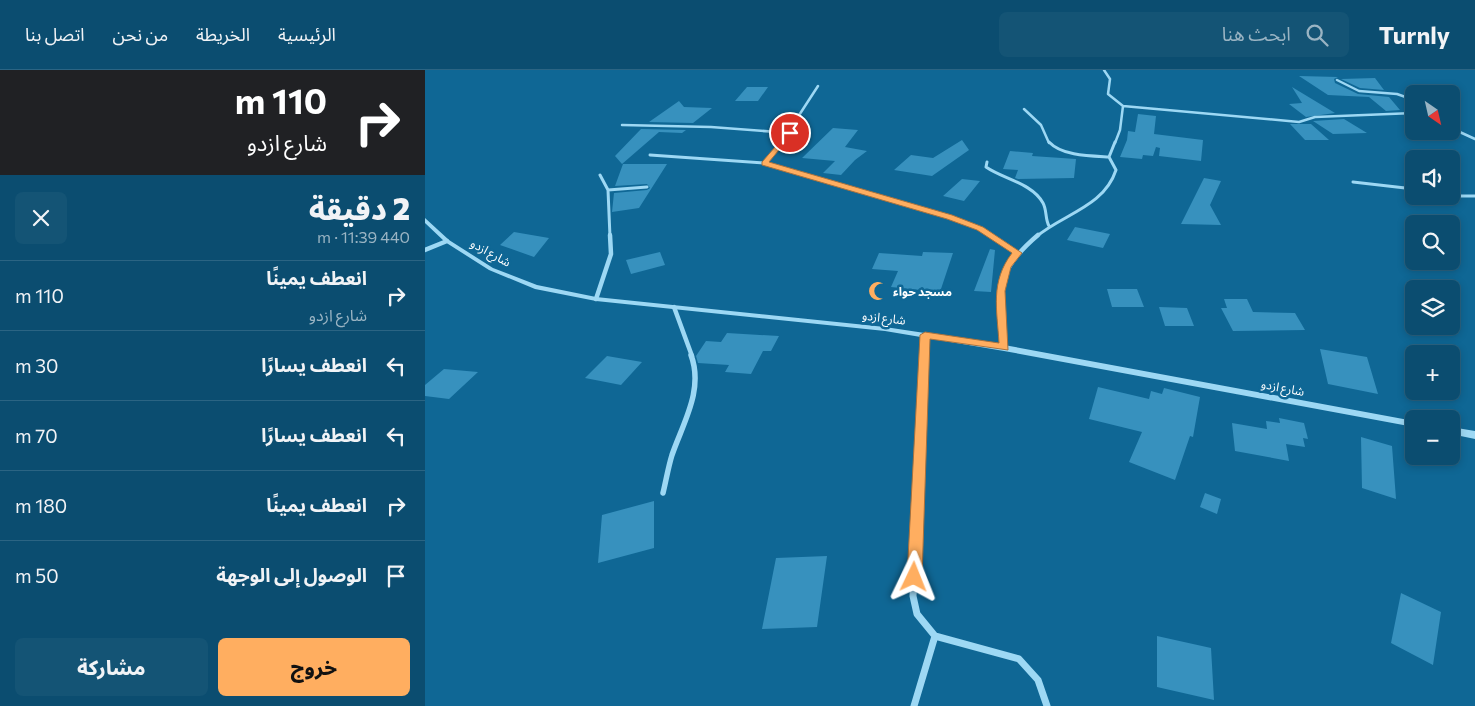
<!DOCTYPE html>
<html lang="ar">
<meta charset="utf-8">
<style>
body{margin:0;font-family:Commissioner,"Noto Sans Arabic",sans-serif;background:#145475;color:#f1f3f6;direction:rtl;height:100vh;display:flex;flex-direction:column;font-size:19px;white-space:nowrap}
*{box-sizing:border-box;margin:0}
p{font-size:16px;color:#9ab4c3}
.icon{flex:none;width:28px;height:28px;fill:none;stroke:currentColor;stroke-width:2;stroke-linecap:round;stroke-linejoin:round}
.map{position:relative;flex:1;overflow:hidden;direction:ltr}
.details{display:flex;flex-direction:column;background:#0b4d70;width:425px}
.details>*{flex:none}
.top-card{background:#202124;color:#fff;overflow:hidden}
.needle{width:32px;rotate:146deg}
.tools{position:absolute;left:980px;top:15px;display:grid;gap:10px}
.tools a{display:grid;place-items:center;width:55px;height:55px;border-radius:8px;background:#0b4d70;box-shadow:0 2px 8px #0003,0 0 0 1px #2b6483;font-size:25px}
.pin{position:absolute;display:grid;place-items:center;width:42px;height:42px;color:#fff;margin:-21px;border:2px solid #fff;border-radius:50%;box-shadow:0 1px 5px #0007}
.me{position:absolute;width:55px;margin:-28px;rotate:2deg;stroke-linejoin:round;filter:drop-shadow(0 0 4px #0008)}
.turn{display:flex;align-items:center;gap:18px;height:105px;padding:0 15px;font-size:22px}
.turn .icon{width:65px;height:65px;stroke-width:2.5}
.turn b{display:block;font-size:35px;line-height:42px}
.round{display:grid;place-items:center;flex:none;width:52px;height:52px;border-radius:8px;background:#145475}
.summary{display:flex;align-items:center;justify-content:space-between;height:85px;padding:0 15px}
h1{font-size:30px;font-weight:800;line-height:38px}
.action{display:flex;gap:10px;margin-top:auto;padding:10px 15px}
.action a{flex:1;height:58px;border-radius:8px;background:#ffae60;color:#111;font-size:20px;font-weight:800;line-height:58px;text-align:center}
.action a+a{background:#145475;color:#f1f3f6}
ul{padding:0;list-style:none}
li{display:flex;align-items:center;gap:15px;height:70px;padding:0 15px;border-top:1px solid #2b6483}
li div{flex:1}
li b{display:block;font-size:19px}
li em{font-style:normal}
header{display:flex;align-items:center;gap:30px;box-sizing:border-box;height:70px;padding:0 25px;background:#0b4d70;border-bottom:1px solid #2b6483}
header strong{font-size:24px}
nav{display:flex;gap:28px;margin-inline-start:auto;font-size:18px}
.search{width:350px;height:45px;background:#145475;display:flex;align-items:center;gap:12px;box-sizing:border-box;padding:0 18px;border-radius:8px;color:#9ab4c3;font-size:19px}
main{display:flex;flex:1;min-height:0}
.map>svg:first-child{display:block}
.building{fill:#3791be}
.lines{fill:none;stroke-linecap:round;stroke-linejoin:round}
.minor-far4{stroke:#9dd8f4;stroke-width:2.5}
.minor-far3{stroke:#9dd8f4;stroke-width:3}
.minor-far2{stroke:#9dd8f4;stroke-width:4.5}
.minor-far1{stroke:#9dd8f4;stroke-width:5.5}
.minor{stroke:#9dd8f4;stroke-width:7}
.tertiary{fill:#9dd8f4;fill-rule:evenodd}
.route{fill:#ffae60;stroke:#a6713e}
.labels{text-anchor:middle;dominant-baseline:central;stroke-width:5;stroke-linejoin:round;paint-order:stroke}
.street-label{font-size:12px;fill:#fff;stroke:#0f6795}
.poi-label{font-size:12px;font-weight:bold;fill:#fff;stroke:#0f6795;text-anchor:start}
</style>
<header>
<strong>Turnly</strong>
<div class="search"><svg class="icon" aria-label="search" viewBox="0 0 24 24"><circle cx="10" cy="10" r="6"/><path d="M15 15l6 6"/></svg>ابحث هنا</div>
<nav><a>الرئيسية</a><a>الخريطة</a><a>من نحن</a><a>اتصل بنا</a></nav>
</header>
<main>
<div class="map">
<svg width="1050" height="636" viewBox="0 0 1050 636">
<rect width="100%" height="100%" fill="#0f6795"/>
<path class="building" d="M 874,6 L 913,7 L 909,9 L 910,13 L 933,24 L 964,27 L 975,40 L 961,41 L 944,27 L 903,25 Z
M 950,8 L 959,20 L 935,18 L 916,9 Z
M 322,17 L 343,17 L 333,31 L 310,31 Z
M 867,17 L 910,43 L 881,47 L 864,34 L 877,33 Z
M 254,31 L 259,37 L 287,38 L 268,53 L 224,52 Z
M 713,44 L 731,46 L 729,64 L 778,70 L 776,91 L 734,86 L 735,78 L 731,77 L 728,86 L 718,85 L 717,89 L 695,87 L 702,70 L 703,61 L 710,62 Z
M 919,49 L 942,63 L 908,64 L 888,51 Z
M 865,54 L 886,54 L 904,70 L 880,70 Z
M 408,58 L 433,60 L 420,77 L 442,81 L 430,90 L 416,105 L 398,103 L 410,91 L 377,88 Z
M 216,59 L 261,60 L 257,63 L 234,62 L 197,94 L 190,86 Z
M 537,70 L 544,80 L 507,106 L 469,100 L 486,85 L 508,88 Z
M 585,81 L 608,83 L 607,86 L 651,89 L 649,108 L 593,109 L 590,108 L 593,100 L 578,99 Z
M 198,94 L 242,94 L 214,138 L 187,142 L 189,123 L 222,120 L 225,118 L 222,114 L 190,116 Z
M 779,108 L 796,111 L 785,135 L 796,155 L 756,154 Z
M 537,109 L 555,111 L 539,131 L 518,126 Z
M 650,157 L 685,164 L 678,178 L 642,170 Z
M 89,162 L 124,168 L 109,187 L 75,175 Z
M 565,179 L 570,180 L 566,222 L 549,221 Z
M 235,182 L 240,195 L 206,204 L 201,190 Z
M 498,182 L 528,183 L 515,222 L 466,217 L 473,201 L 447,199 L 454,183 L 497,186 Z
M 682,219 L 712,219 L 719,237 L 687,237 Z
M 799,229 L 822,229 L 828,242 L 870,243 L 880,260 L 808,261 L 796,238 L 802,238 Z
M 734,237 L 762,238 L 769,256 L 740,256 Z
M 302,263 L 354,266 L 346,281 L 338,281 L 326,304 L 300,302 L 304,295 L 273,293 L 271,286 L 281,271 L 296,272 Z
M 895,279 L 942,287 L 953,324 L 903,314 Z
M 182,286 L 217,292 L 196,315 L 160,308 Z
M 19,299 L 53,302 L 24,329 L 0,326 L 0,315 Z
M 673,317 L 724,329 L 726,321 L 737,324 L 739,318 L 775,327 L 768,367 L 765,366 L 750,410 L 704,392 L 717,362 L 664,349 Z
M 854,348 L 879,353 L 883,369 L 878,368 L 880,377 L 861,374 L 864,391 L 810,381 L 807,353 L 842,359 L 841,351 L 855,353 Z
M 936,367 L 967,376 L 971,429 L 937,418 Z
M 780,423 L 796,429 L 792,444 L 775,437 Z
M 229,431 L 229,478 L 173,493 L 177,445 Z
M 402,486 L 392,557 L 337,559 L 351,488 Z
M 976,523 L 1016,542 L 1008,595 L 966,573 Z
M 732,566 L 786,578 L 789,630 L 732,617 Z"/>
<g class="lines">
<path class="minor-far4" d="M 679,0 L 685,9 L 683,24 L 698,36 L 695,60 L 690,73
M 912,10 L 934,21 L 972,24 L 989,30
M 698,36 L 874,52 L 890,47 L 989,43
M 599,39 L 616,55 L 624,73
M 197,55 L 286,57 L 365,63
M 1026,58 L 1050,69
M 356,73 L 393,16"/>
<path class="minor-far3" d="M 357,72 L 340,93 L 524,147 L 555,159 L 567,167
M 624,72 C 637,86 665,86 684,87
M 225,85 L 340,93
M 562,92 L 561,97 C 578,109 607,113 618,133 C 622,140 620,149 624,156
M 175,105 L 183,120 L 185,167
M 928,112 L 989,119
M 183,120 L 222,117
M 1026,126 L 1050,126
M 611,167 C 638,144 679,137 691,100 L 684,87 L 690,72"/>
<path class="minor-far2" d="M 565,165 L 592,183
M 0,180 L 22,171
M 171,229 L 186,184 L 185,165
M 249,237 L 267,286
M 579,278 C 575,222 566,205 613,165
M 499,286 L 500,265"/>
<path class="minor-far1" d="M 238,423 C 241,411 243,398 247,385 C 258,353 279,320 266,285
M 492,440 L 499,285"/>
<path class="minor" d="M 492,439 L 488,526 L 492,544 L 510,566 L 594,589 L 613,610 L 622,636
M 489,636 L 510,566"/>
<path class="tertiary" d="M 0,148 L 24,170 L 68,198 L 112,215 L 171,227 L 460,257 L 579,275 L 989,351 L 989,357 L 579,281 L 460,261 L 171,231 L 110,219 L 64,200 L 20,172 L 0,153 Z
M 1026,357 L 1050,361 L 1050,369 L 1026,364 Z"/>
</g>
<path class="route" d="M 363,62 L 368,63 L 344,92 L 527,145 L 558,157 L 597,183 L 586,197 L 580,221 L 583,280 L 505,269 L 497,507 L 495,512 L 489,514 L 484,512 L 482,507 L 495,265 L 500,262 L 574,273 C 572,239 565,212 587,183 L 552,160 L 522,149 L 337,95 L 337,92 Z"/>
<defs>
<g id="mosque-bare" transform="scale(1.5)"><path d="M3.5-4.9A6 6 0 1 0 3.5 4.9A5 5 0 1 1 3.5-4.9Z" fill="#ffae60" stroke="#0f6795" stroke-width="2.5" paint-order="stroke"/></g>
</defs>
<g fill-rule="evenodd">
<use href="#mosque-bare" x="453" y="221"/>
</g>
<g class="labels">
<g class="street-label">
<text transform="translate(66 182) rotate(29)">شارع ازدو</text>
<text transform="translate(459 247) rotate(7)">شارع ازدو</text>
<text transform="translate(858 317) rotate(11)">شارع ازدو</text>
</g>
<g class="poi-label">
<text x="468" y="221">مسجد حواء</text>
</g>
</g>
</svg>
<div class="tools">
<a><svg class="needle" viewBox="-14 -14 28 28"><path d="M0-13l5 13h-10z" fill="#e53935"/><path d="M0 13l5-13h-10z" fill="#9ab4c3"/></svg></a>
<a><svg class="icon" aria-label="sound" viewBox="0 0 24 24"><path d="M4 9h4l5-4v14l-5-4H4zM17 9q2 3 0 6"/></svg></a>
<a><svg class="icon" aria-label="search" viewBox="0 0 24 24"><circle cx="10" cy="10" r="6"/><path d="M15 15l6 6"/></svg></a>
<a><svg class="icon" aria-label="layers" viewBox="0 0 24 24"><path d="M12 4l9 5-9 5-9-5zM3 14l9 5 9-5"/></svg></a>
<a>+</a>
<a>−</a>
</div>
<div class="pin" style="left:365px;top:63px;background:#d93025"><svg class="icon" aria-label="arrive" viewBox="0 0 24 24"><path d="M6 21V4h12l-3 4 3 4H6"/></svg></div>
<svg class="me" style="left:489px;top:507px" viewBox="-20 -20 40 40"><path d="M0-17L14 15 0 8-14 15z" fill="#ffae60" stroke="#fff" stroke-width="4"/></svg>
</div>
<section class="details">
<div class="top-card">
<div class="turn"><svg class="icon" aria-label="right" viewBox="0 0 24 24"><path d="M7 20v-9h11M14 6l5 5-5 5"/></svg><div><b>110 m</b>شارع ازدو</div></div>
</div>
<div class="summary"><div><h1>2 دقيقة</h1><p>440 m · 11:39</p></div><a class="round"><svg class="icon" aria-label="close" viewBox="0 0 24 24"><path d="M6 6l12 12M18 6L6 18"/></svg></a></div>
<ul>
<li><svg class="icon" aria-label="right" viewBox="0 0 24 24"><path d="M7 20v-9h11M14 6l5 5-5 5"/></svg><div><b>انعطف يمينًا</b><p>شارع ازدو</p></div><em>110 m</em></li>
<li><svg class="icon" aria-label="left" viewBox="0 0 24 24"><path d="M17 20v-9H6M10 6l-5 5 5 5"/></svg><div><b>انعطف يسارًا</b></div><em>30 m</em></li>
<li><svg class="icon" aria-label="left" viewBox="0 0 24 24"><path d="M17 20v-9H6M10 6l-5 5 5 5"/></svg><div><b>انعطف يسارًا</b></div><em>70 m</em></li>
<li><svg class="icon" aria-label="right" viewBox="0 0 24 24"><path d="M7 20v-9h11M14 6l5 5-5 5"/></svg><div><b>انعطف يمينًا</b></div><em>180 m</em></li>
<li><svg class="icon" aria-label="arrive" viewBox="0 0 24 24"><path d="M6 21V4h12l-3 4 3 4H6"/></svg><div><b>الوصول إلى الوجهة</b></div><em>50 m</em></li>
</ul>
<div class="action"><a>خروج</a><a>مشاركة</a></div>
</section>
</main>
